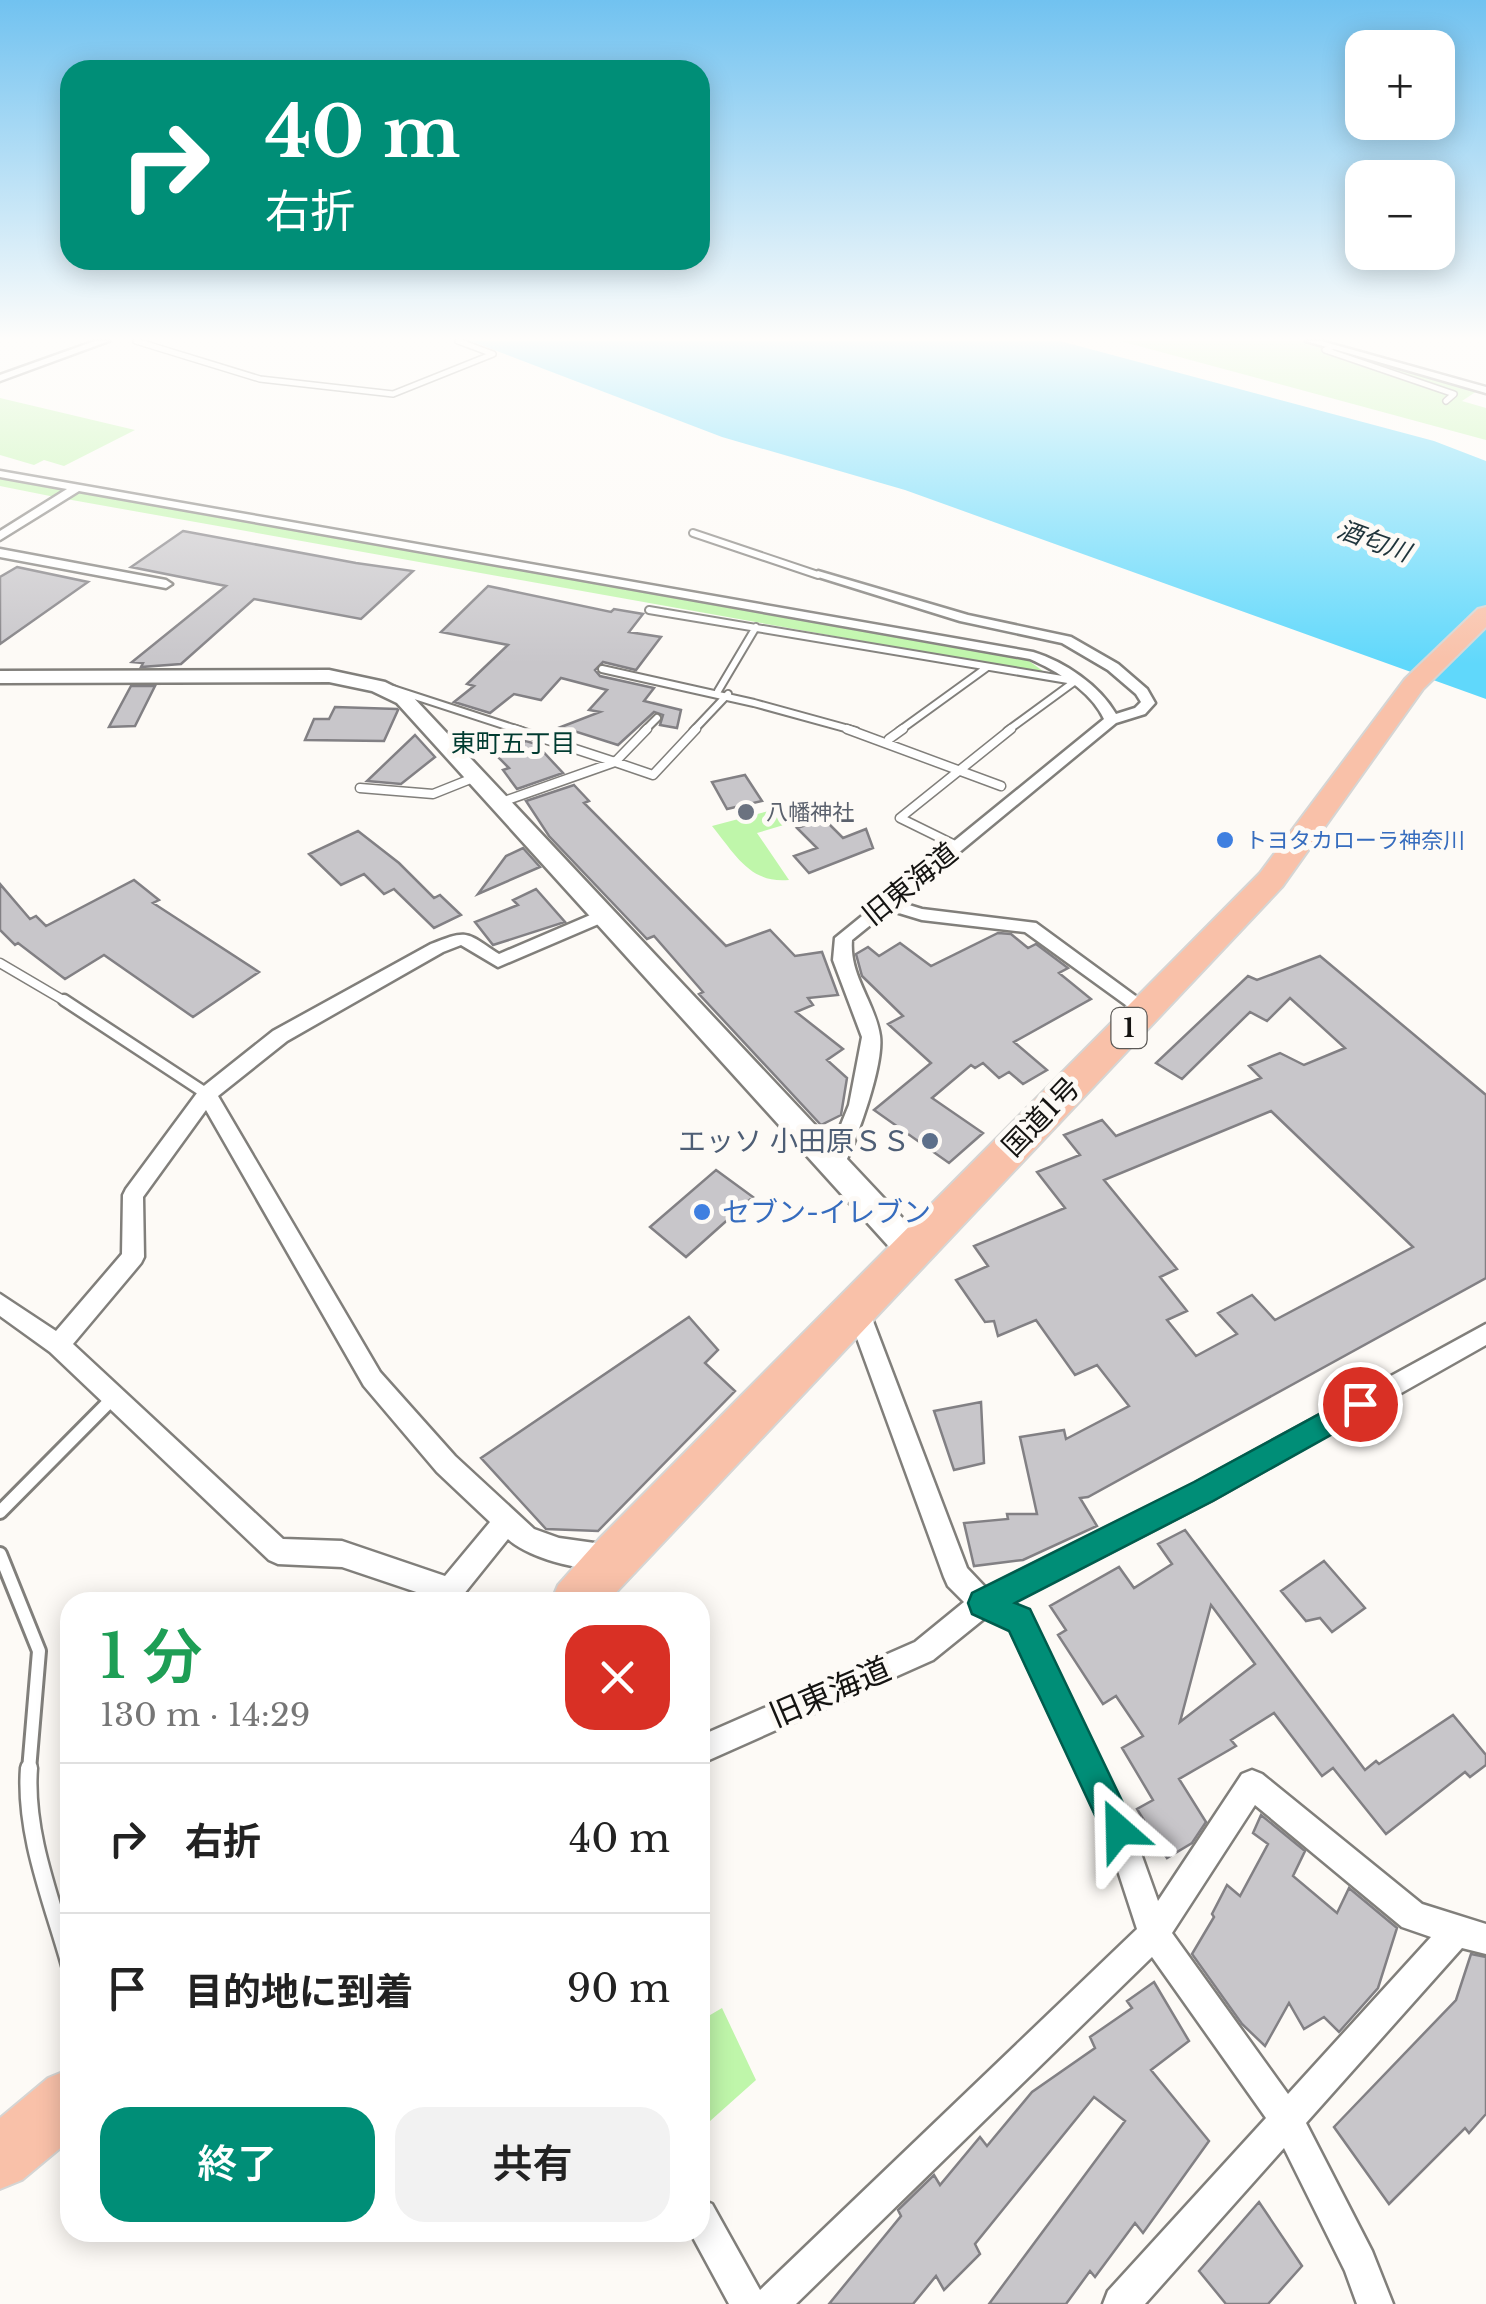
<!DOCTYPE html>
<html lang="ja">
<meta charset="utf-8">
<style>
body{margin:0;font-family:"Libre Baskerville","Noto Sans JP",serif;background:#f2f2f2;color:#222;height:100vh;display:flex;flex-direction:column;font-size:38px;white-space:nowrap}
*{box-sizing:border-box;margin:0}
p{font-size:32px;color:#767676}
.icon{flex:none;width:55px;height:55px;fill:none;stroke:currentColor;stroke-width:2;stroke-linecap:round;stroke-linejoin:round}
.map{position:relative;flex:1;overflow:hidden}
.drawer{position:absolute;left:60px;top:1592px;width:650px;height:650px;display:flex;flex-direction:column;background:#fff;border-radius:30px;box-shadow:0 5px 25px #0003}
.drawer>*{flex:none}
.top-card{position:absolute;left:60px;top:60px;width:650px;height:210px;border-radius:30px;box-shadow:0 5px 25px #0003;background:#008e77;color:#fff;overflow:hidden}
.buttons{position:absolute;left:1345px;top:30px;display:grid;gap:20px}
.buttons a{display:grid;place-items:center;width:110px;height:110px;border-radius:20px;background:#fff;box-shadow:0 5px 25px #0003;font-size:50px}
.pin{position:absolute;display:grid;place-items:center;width:85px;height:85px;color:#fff;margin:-42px;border:5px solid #fff;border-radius:50%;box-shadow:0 2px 10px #0007}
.me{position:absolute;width:110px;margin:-55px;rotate:335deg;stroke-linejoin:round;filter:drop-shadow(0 0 8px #0008)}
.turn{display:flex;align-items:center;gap:35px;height:210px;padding:0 40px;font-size:45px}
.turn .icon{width:130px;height:130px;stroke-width:2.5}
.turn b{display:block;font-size:70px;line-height:85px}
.round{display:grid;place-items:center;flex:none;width:105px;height:105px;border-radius:30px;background:#f2f2f2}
.headline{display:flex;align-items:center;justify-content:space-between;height:170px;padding:0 40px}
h1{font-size:60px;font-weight:600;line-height:75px;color:#1e9e55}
.action{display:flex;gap:20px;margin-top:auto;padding:20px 40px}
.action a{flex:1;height:115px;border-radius:30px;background:#008e77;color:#fff;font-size:40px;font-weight:600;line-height:115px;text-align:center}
.action a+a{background:#f2f2f2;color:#222}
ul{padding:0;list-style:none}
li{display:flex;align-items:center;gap:30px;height:150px;padding:0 40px;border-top:2px solid #e0e0e0}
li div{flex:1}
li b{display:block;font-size:38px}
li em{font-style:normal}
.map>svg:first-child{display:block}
.green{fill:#bff6aa}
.water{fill:#60d8fb}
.building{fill:#c8c6ca;stroke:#828084;stroke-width:2.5;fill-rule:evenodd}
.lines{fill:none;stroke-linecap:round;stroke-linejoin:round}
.lane-far5-casing{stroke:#817f7b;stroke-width:8}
.lane-far4-casing{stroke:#817f7b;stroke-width:10}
.lane-far3-casing{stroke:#817f7b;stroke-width:11}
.lane-far2-casing{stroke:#817f7b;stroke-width:15}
.lane-far1-casing{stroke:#817f7b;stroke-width:18}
.lane-casing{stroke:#817f7b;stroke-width:21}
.street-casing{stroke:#817f7b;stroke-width:5}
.secondary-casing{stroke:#817f7b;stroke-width:5}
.highway-casing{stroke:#d5d5d4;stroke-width:4}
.lane-far5{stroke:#fff;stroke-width:5}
.lane-far4{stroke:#fff;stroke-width:6}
.lane-far3{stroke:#fff;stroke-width:8}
.lane-far2{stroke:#fff;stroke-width:10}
.lane-far1{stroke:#fff;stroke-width:12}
.lane{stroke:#fff;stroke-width:16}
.street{fill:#fff;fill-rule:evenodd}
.secondary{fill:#fff;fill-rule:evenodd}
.highway{fill:#f9c1a9;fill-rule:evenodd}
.route{fill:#008e77;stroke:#005c4d;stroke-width:2.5}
.worship-dot{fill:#6b7280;stroke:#fdfaf6;stroke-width:4}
.shop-dot{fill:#3f7fe0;stroke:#fdfaf6;stroke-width:4}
.service-dot{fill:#5c6f8a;stroke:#fdfaf6;stroke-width:4}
.labels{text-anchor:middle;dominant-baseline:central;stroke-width:10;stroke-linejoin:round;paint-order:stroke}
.far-worship-label{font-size:22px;fill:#5b616d;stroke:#fdfaf6;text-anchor:start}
.far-shop-label{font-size:22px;fill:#366cbe;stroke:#fdfaf6;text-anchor:start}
.far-water-label{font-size:25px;font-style:italic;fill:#1f343b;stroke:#fdfaf6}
.far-neighbourhood-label{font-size:25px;fill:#003b30;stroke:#fdfaf6}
.shield{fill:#fdfaf6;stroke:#5b5956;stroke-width:2.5}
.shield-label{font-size:25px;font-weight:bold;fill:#151412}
.street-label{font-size:28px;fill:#151412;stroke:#fdfaf6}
.service-label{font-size:28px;fill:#4e5e75;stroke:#fdfaf6;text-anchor:end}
.shop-label{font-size:28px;fill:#366cbe;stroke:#fdfaf6;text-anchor:start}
.near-street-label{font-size:32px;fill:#151412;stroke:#fdfaf6}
</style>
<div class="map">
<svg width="1486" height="2304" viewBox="0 0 1486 2304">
<rect width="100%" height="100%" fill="#fdfaf6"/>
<path class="green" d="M 1120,341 L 1300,341 L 1477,391 L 1462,401 L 1486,408 L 1486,440 Z
M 0,397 L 0,398 L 135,430 L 64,466 L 44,460 L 34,465 L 0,455 Z
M 0,476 L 1025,658 L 1047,674 L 55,497 L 0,486 Z
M 787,806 L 797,821 L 757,833 L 789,880 C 750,884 735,854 712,826 Z
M 722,2008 L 756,2080 L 700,2130 L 700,2021 Z"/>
<path class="water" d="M 471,341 L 1060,341 L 1434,441 L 1486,461 L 1486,699 L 905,490 L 722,437 Z"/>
<path class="building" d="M 183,531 L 356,563 L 413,571 L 361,619 L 254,599 L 181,664 L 141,667 L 143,663 L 132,662 L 226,586 L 131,567 Z
M 17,567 L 88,582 L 0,644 L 0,577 Z
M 488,586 L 611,612 L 614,609 L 643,614 L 629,632 L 661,637 L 636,670 L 603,662 L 595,670 L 600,676 L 654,688 L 644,701 L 681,710 L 677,728 L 660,725 L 663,715 L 654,712 L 618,745 L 561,727 L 600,712 L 589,710 L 607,690 L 561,678 L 541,700 L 514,694 L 490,713 L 454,702 L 474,686 L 467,684 L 508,645 L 441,632 Z
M 131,686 L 155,686 L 135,726 L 109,727 Z
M 335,707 L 397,709 L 398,710 L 384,741 L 305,740 L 314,719 L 329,719 Z
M 415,735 L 435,757 L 401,784 L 367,781 Z
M 526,741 L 536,744 L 563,773 L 517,789 L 503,770 L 509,768 L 494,753 Z
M 745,775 L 762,801 L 727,809 L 712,782 Z
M 574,785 L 589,801 L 584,803 L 726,946 L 770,930 L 795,956 L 822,952 L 838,995 L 808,998 L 813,1005 L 796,1012 L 843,1049 L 827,1060 L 847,1078 L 841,1115 L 821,1125 L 699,994 L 703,992 L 654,936 L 647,939 L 549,836 L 526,801 Z
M 824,819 L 843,838 L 866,829 L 873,848 L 809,873 L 794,856 L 817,848 L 797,828 Z
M 358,831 L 399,863 L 434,898 L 440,895 L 461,915 L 434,928 L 394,889 L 384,894 L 364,874 L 341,885 L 309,854 Z
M 523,848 L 540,867 L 478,894 L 506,856 Z
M 134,880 L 159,900 L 153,903 L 259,972 L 193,1017 L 104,955 L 65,979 L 18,943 L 15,945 L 0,930 L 0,884 L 30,919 L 36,916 L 46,926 Z
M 536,889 L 565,922 L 493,945 L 475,922 L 518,905 L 513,900 Z
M 998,933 L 1011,934 L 1028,948 L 1036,944 L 1068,968 L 1059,973 L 1091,999 L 1014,1042 L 1047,1070 L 1023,1084 L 1009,1072 L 999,1078 L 983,1063 L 975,1068 L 971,1065 L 932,1098 L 983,1133 L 949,1163 L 874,1110 L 931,1063 L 888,1024 L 903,1016 L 862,976 L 856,954 L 868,947 L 879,956 L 900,943 L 931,966 Z
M 1320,956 L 1486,1095 L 1486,1278 L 1088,1497 L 1080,1498 L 1097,1526 L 1023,1560 L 974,1566 L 964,1523 L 1008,1519 L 1007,1514 L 1037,1514 L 1020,1437 L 1064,1430 L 1066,1439 L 1129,1406 L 1097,1365 L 1075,1375 L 1036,1320 L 998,1336 L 994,1321 L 985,1322 L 956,1280 L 988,1266 L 974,1246 L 1065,1208 L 1037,1172 L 1080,1155 L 1064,1135 L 1102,1120 L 1116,1136 L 1261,1078 L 1249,1066 L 1280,1053 L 1304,1065 L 1345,1048 L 1290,998 L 1267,1021 L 1250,1012 L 1182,1079 L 1156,1063 L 1248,976 L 1257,980 ZM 1271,1111 L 1413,1247 L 1275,1320 L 1252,1295 L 1218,1313 L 1237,1334 L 1196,1356 L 1167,1320 L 1187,1311 L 1160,1277 L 1177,1269 L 1104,1180 Z
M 716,1170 L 753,1197 L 686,1257 L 650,1227 Z
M 689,1317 L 718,1350 L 705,1363 L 735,1391 L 598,1531 L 546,1529 L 481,1458 Z
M 981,1402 L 984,1463 L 954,1470 L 934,1411 Z
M 1185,1530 L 1365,1770 L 1376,1761 L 1379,1764 L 1453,1715 L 1486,1755 L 1486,1765 L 1470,1777 L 1465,1772 L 1386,1834 L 1333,1768 L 1322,1776 L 1274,1713 L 1231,1740 L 1236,1746 L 1179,1779 L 1206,1822 L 1192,1843 L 1167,1858 L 1137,1809 L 1153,1800 L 1122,1748 L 1143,1736 L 1116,1696 L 1103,1704 L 1058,1635 L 1066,1630 L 1050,1606 L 1119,1567 L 1134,1588 L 1172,1564 L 1158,1544 ZM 1211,1605 L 1255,1664 L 1180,1722 Z
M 1324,1561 L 1365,1608 L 1332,1632 L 1320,1618 L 1306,1621 L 1281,1591 Z
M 1261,1815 L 1305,1851 L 1293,1876 L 1337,1913 L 1349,1888 L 1397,1928 L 1378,1988 L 1339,2032 L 1324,2017 L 1304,2029 L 1289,2003 L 1265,2046 L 1242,2024 L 1192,1954 L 1214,1917 L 1212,1914 L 1227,1885 L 1240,1896 L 1268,1844 L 1253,1833 Z
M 1471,1954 L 1486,1957 L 1486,2114 L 1469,2133 L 1465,2128 L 1389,2204 L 1334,2127 L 1456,2000 Z
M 1154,1982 L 1189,2041 L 1151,2070 L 1209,2141 L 1143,2233 L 1135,2223 L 1095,2277 L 1090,2271 L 1066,2304 L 989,2304 L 1125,2121 L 1094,2097 L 975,2244 L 980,2254 L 944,2290 L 936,2276 L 913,2304 L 829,2304 L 901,2216 L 898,2210 L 934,2175 L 940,2185 L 980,2137 L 987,2146 L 1032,2092 L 1095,2048 L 1090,2037 L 1132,2008 L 1127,2001 Z
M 1259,2202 L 1302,2266 L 1268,2304 L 1226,2304 L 1199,2271 Z"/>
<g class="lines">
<g class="lane-far5-casing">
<path id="lane-far5" d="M 136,341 L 260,379 L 393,394 L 493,354 L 458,341
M 1332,347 L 1325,350 L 1454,394 L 1446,401"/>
</g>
<g class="lane-far4-casing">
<path id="lane-far4" d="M 693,533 L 818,575
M 649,610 L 1074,681
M 602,669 L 754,703 L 856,731
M 393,689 L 522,731
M 718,691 L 756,627
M 644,731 L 657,718
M 693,731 L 728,694
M 899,731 L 986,668
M 1007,731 L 1074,682"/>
</g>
<g class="lane-far3-casing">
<path id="lane-far3" d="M 514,729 L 615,762 L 647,729
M 847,729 L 1001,786
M 889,739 L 903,729
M 360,788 L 433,794 L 473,778
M 499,803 L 615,762 L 653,775 L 696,729
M 957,846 L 900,818 L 1011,729
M 0,963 L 68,1003"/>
</g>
<g class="lane-far2-casing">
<path id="lane-far2" d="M 64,1000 L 207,1094"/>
</g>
<g class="lane-far1-casing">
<path id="lane-far1" d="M 0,1512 L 112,1399
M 0,1554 L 39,1651 L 29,1770"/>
</g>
<g class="lane-casing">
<path id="lane" d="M 29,1768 C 24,1834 52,1901 70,1965"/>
</g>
<g class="street-casing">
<path id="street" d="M 95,341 L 109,341 L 0,381 L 0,375 Z
M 1306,341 L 1321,341 L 1486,387 L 1486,393 Z
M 0,471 L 1033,652 C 1065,662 1099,685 1116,714 L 1135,708 L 1141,702 L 1136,694 L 1108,670 L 1062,643 L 960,621 L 812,575 L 818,571 L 968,615 L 1071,637 L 1118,664 L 1147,689 L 1155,703 L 1145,714 L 1116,723 L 899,902 L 922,909 L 1036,923 L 1156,1011 L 1153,1016 L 1141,1016 L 1025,932 L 922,920 L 889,910 L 852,940 C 849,976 875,1002 880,1036 C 884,1066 856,1141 842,1170 L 828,1170 L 825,1164 L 849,1105 L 862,1037 L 833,960 L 835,938 L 1104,719 C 1091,691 1057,671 1030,659 L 79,491 L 0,540 L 0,531 L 67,489 L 0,477 Z
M 0,549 L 166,580 L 172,584 L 166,588 L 0,557 Z
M 602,910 L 610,916 L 608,920 L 498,967 L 461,945 L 443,952 L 287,1041 L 218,1096 L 380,1372 L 455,1456 L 534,1529 L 559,1538 L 623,1547 L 627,1556 L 623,1565 C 595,1577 529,1559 508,1539 L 459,1600 L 446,1602 L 342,1567 L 278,1564 L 269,1560 L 50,1352 L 0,1316 L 0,1294 L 56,1331 L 122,1254 L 123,1195 L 126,1189 L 200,1089 L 273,1031 L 431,944 C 469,929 465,932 499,954 ZM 206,1110 L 364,1386 L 437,1472 L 490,1522 L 445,1576 L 342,1541 L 283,1539 L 73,1344 L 141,1263 L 144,1257 L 143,1197 Z
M 857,1298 L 865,1301 L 868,1308 L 967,1568 L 986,1588 L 1194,1484 L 1486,1324 L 1486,1345 L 1212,1500 L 1011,1603 L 1028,1611 L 1129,1820 L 1158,1901 L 1242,1774 L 1252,1770 L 1262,1774 L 1422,1904 L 1486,1924 L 1486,1954 L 1462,1948 L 1306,2123 L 1372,2251 L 1393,2304 L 1357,2304 L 1345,2271 L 1284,2148 L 1145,2304 L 1103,2304 L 1108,2291 L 1266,2118 L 1152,1957 L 796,2304 L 729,2304 L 690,2232 L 700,2232 L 700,2199 L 712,2204 L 760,2290 L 1137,1929 L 1106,1834 L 1010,1629 L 985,1618 L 933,1660 L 700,1764 L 700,1736 L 915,1642 L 964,1602 L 948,1586 L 944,1577 L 846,1308 L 849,1301 ZM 1255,1805 L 1402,1927 L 1431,1937 L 1288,2094 L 1172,1933 Z"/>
</g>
<g class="secondary-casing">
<path id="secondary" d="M 329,670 L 385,682 L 411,695 L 924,1241 L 929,1251 L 924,1261 L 913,1264 L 902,1261 L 397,703 L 372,691 L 329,682 L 0,683 L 0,671 Z"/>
</g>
<g class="highway-casing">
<path id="highway" d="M 1486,607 L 1486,627 L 1423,689 L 1282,887 L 607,1602 L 551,1602 L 558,1585 L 599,1539 L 1260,873 L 1405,679 L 1478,609 Z
M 70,2069 L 70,2140 L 22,2180 L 0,2189 L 0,2118 L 48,2078 Z"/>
</g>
<use href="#lane-far5" class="lane-far5"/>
<use href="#lane-far4" class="lane-far4"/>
<use href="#lane-far3" class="lane-far3"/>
<use href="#lane-far2" class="lane-far2"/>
<use href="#lane-far1" class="lane-far1"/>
<use href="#lane" class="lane"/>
<use href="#street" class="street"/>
<use href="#secondary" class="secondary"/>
<use href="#highway" class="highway"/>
</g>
<linearGradient id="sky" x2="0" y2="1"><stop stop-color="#71c2f0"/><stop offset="0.51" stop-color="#fefdfb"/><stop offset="1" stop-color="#fefdfb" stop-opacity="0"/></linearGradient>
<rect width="1486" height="664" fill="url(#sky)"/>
<path class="route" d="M 1360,1392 L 1370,1396 L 1374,1404 L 1370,1413 L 1213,1501 L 1015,1603 L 1030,1609 L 1136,1830 L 1131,1841 L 1119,1846 L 1107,1841 L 1009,1631 L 972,1614 L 968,1603 L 972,1593 L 1194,1482 Z"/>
<circle class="worship-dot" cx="746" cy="812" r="10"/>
<g class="shop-dot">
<circle cx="1225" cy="840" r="10"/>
<circle cx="702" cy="1212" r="10"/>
</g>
<circle class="service-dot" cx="930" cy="1141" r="10"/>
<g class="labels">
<g class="far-worship-label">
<text x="766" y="812">八幡神社</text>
</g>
<g class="far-shop-label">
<text x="1245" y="840">トヨタカローラ神奈川</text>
</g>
<g class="far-water-label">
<text transform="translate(1374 541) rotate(20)">酒匂川</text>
</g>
<g class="far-neighbourhood-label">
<text x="513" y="743">東町五丁目</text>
</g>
<rect class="shield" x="1111.5" y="1008" width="35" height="40" rx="8"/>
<g class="shield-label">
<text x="1129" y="1028">1</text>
</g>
<g class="street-label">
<text transform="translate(910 884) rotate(-39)">旧東海道</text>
<text transform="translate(1041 1117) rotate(-46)">国道1号</text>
</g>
<g class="service-label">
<text x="910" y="1141">エッソ 小田原ＳＳ</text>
</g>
<g class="shop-label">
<text x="722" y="1212">セブン-イレブン</text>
</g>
<g class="near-street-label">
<text transform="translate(830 1692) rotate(-23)">旧東海道</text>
</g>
</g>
</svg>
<div class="buttons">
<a>+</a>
<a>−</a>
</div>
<div class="pin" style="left:1360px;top:1404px;background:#d93025"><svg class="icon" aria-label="arrive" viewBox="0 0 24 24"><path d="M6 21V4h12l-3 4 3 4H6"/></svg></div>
<svg class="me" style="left:1119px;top:1830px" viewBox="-20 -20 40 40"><path d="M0-17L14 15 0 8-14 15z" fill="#008e77" stroke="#fff" stroke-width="4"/></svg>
<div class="top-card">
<div class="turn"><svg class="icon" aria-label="right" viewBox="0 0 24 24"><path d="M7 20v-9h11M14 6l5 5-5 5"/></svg><div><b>40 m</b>右折</div></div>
</div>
<section class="drawer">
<div class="headline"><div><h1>1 分</h1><p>130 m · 14:29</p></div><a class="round" style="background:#d93025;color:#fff"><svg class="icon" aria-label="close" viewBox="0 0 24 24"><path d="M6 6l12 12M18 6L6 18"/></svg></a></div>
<ul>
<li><svg class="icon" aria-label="right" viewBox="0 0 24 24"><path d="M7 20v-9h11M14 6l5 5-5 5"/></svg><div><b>右折</b></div><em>40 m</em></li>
<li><svg class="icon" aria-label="arrive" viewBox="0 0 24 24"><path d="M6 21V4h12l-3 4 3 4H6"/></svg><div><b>目的地に到着</b></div><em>90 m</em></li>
</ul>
<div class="action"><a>終了</a><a>共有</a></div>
</section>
</div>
